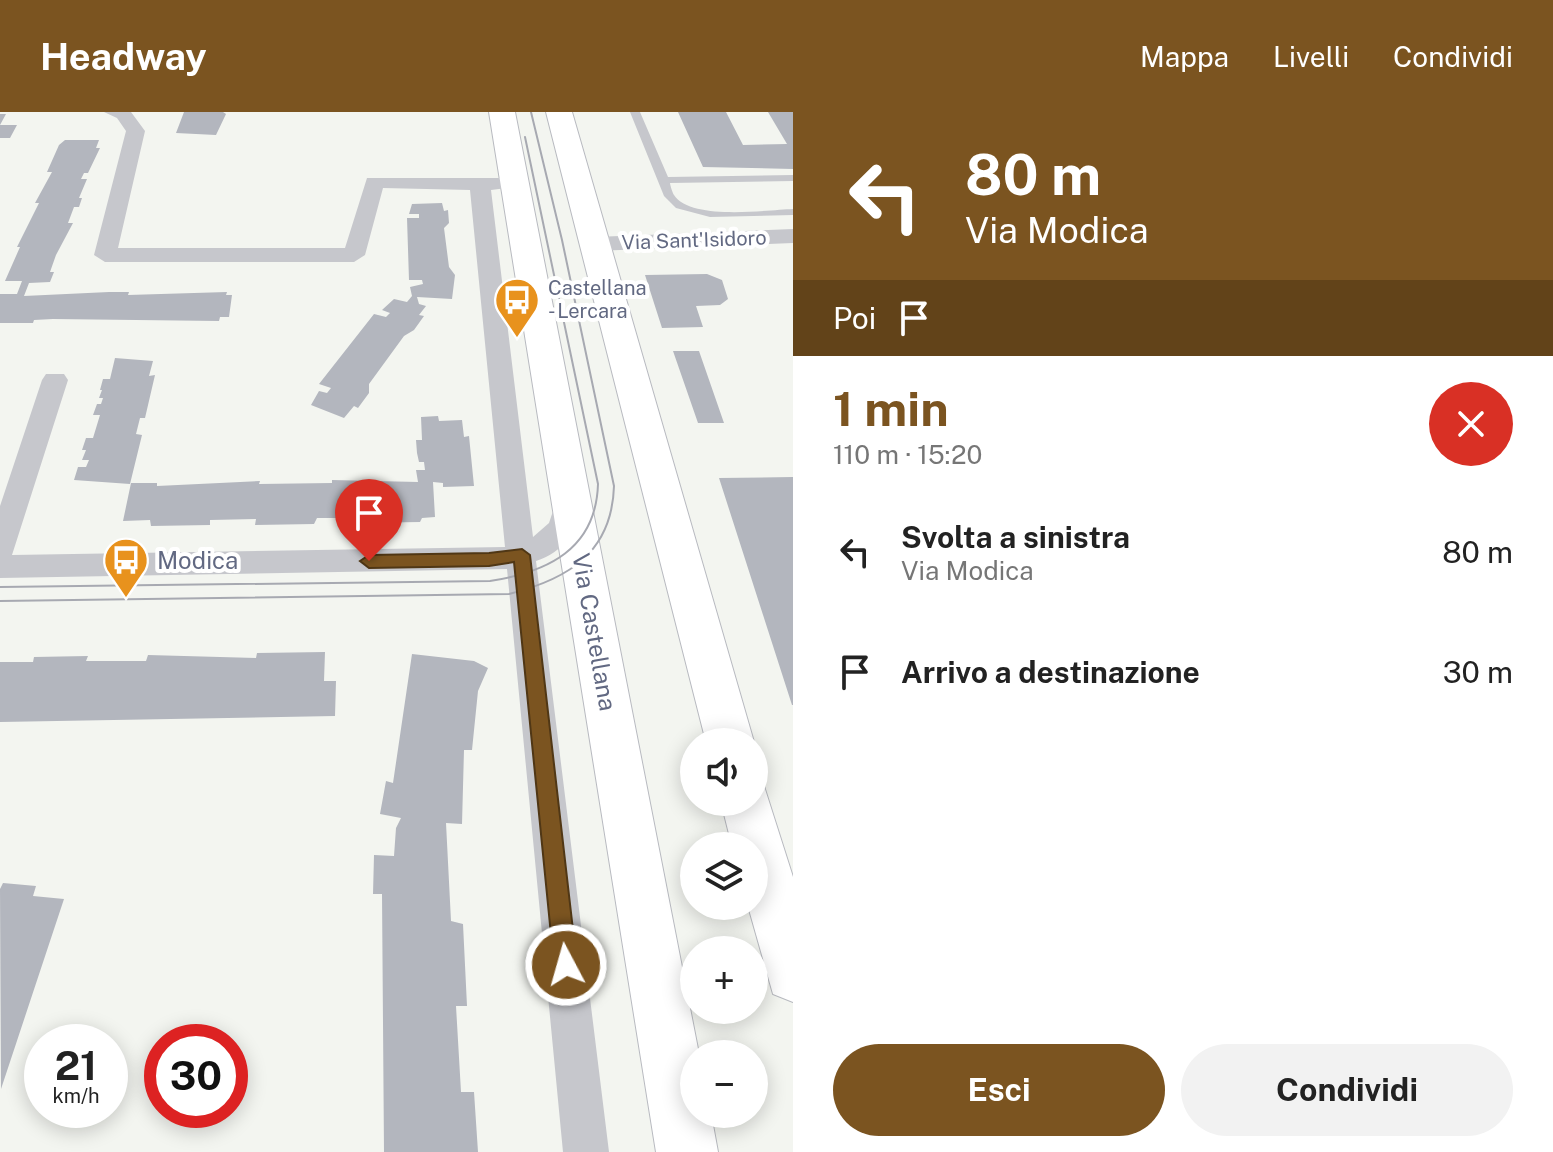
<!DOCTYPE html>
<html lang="it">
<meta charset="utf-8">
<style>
body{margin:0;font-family:"Public Sans",sans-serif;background:#f2f2f2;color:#222;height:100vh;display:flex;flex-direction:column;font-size:30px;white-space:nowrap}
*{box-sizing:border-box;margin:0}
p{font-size:26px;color:#767676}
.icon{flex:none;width:44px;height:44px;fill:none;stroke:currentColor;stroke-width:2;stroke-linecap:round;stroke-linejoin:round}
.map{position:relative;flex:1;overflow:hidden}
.sheet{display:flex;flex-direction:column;background:#fff;width:760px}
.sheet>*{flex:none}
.banner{background:#7b5420;color:#fff;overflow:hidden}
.fabs{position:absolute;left:680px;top:616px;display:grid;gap:16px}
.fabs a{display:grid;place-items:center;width:88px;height:88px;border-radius:50%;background:#fff;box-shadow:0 4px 20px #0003;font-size:40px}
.speed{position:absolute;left:24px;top:912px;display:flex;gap:16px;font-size:40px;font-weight:700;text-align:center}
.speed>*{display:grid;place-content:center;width:104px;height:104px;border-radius:50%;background:#fff;box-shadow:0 4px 20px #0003;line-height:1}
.speed small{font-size:20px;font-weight:400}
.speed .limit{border:12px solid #d22;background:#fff;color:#111}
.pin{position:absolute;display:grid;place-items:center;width:68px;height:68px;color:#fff;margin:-82px -34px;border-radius:50% 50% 50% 0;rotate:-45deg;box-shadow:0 0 8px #0007}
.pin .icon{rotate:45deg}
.me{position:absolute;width:88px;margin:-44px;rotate:354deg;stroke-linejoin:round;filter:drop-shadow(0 0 6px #0008)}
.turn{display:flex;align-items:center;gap:28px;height:168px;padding:0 40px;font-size:36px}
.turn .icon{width:104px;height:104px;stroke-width:2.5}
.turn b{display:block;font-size:56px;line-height:68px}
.then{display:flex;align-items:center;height:76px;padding:0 40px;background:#0003;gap:16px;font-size:30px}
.round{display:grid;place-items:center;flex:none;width:84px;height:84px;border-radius:42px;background:#f2f2f2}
.overview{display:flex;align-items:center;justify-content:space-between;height:136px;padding:0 40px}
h1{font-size:48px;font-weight:700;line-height:60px;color:#7b5420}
.primary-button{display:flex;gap:16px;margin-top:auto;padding:16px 40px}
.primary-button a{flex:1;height:92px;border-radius:48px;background:#7b5420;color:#fff;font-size:32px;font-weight:700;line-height:92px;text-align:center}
.primary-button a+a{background:#f2f2f2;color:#222}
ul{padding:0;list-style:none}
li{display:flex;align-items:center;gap:24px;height:120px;padding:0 40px}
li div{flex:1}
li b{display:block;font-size:30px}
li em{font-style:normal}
header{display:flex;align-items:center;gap:48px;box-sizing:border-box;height:112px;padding:0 40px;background:#7b5420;color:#fff}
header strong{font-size:38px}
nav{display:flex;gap:44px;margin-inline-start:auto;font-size:28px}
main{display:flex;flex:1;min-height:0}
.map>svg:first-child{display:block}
.building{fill:#b3b6be}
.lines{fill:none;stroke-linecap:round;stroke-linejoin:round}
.secondary-casing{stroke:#b8bac0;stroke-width:2}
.service{fill:#c6c7cc;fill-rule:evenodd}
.minor{fill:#c6c7cc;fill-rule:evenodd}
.secondary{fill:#fff;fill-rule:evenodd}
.tram{stroke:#a7a9b1;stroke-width:2}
.route{fill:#7b5420;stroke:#503715;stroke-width:2}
.labels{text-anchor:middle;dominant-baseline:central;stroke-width:8;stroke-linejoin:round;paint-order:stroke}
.far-street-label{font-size:20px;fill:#626982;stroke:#fff}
.far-poi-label{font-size:20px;fill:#626982;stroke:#fff;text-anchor:start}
.poi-label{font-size:24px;fill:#626982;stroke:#fff;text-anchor:start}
.street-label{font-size:24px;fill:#626982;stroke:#fff}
</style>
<header>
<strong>Headway</strong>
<nav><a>Mappa</a><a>Livelli</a><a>Condividi</a></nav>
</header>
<main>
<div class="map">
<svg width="793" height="1040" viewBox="0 0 793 1040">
<rect width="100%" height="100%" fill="#f3f5f0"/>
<path class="building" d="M 184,0 L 223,0 L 226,2 L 216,23 L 176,21 Z
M 678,0 L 726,0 L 743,33 L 787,32 L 768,0 L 793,0 L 793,57 L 703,55 Z
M 0,2 L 6,2 L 0,13 L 17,13 L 10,26 L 0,26 Z
M 65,28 L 99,28 L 96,36 L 100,36 L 88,61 L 84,61 L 81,67 L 87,67 L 79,86 L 82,86 L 79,95 L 74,95 L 68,111 L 73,111 L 56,143 L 50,160 L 54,160 L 50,170 L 29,171 L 24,184 L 109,180 L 129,180 L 128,183 L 227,180 L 226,183 L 232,183 L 229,205 L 220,205 L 219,209 L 53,207 L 34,208 L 33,211 L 0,211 L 0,182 L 17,182 L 22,169 L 5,169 L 20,135 L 17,135 L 39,91 L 35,91 L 52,60 L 47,60 L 59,33 Z
M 442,91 L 444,99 L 448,98 L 449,111 L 444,116 L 449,155 L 455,163 L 452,187 L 417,185 L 419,192 L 426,194 L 419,203 L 424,204 L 414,218 L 404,224 L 369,272 L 369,281 L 358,296 L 354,294 L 344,306 L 311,293 L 319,279 L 327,281 L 331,276 L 319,272 L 374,202 L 386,205 L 390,201 L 382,198 L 394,187 L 407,190 L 412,184 L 410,175 L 423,172 L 422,168 L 409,168 L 407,106 L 419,106 L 419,102 L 409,102 L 412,92 Z
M 707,162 L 722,168 L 728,187 L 720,193 L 696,194 L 703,215 L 662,216 L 645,163 Z
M 673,239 L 699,239 L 724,311 L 698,311 Z
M 115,246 L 153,249 L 149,264 L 155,263 L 145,306 L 140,306 L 136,322 L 142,323 L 130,372 L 74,368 L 78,355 L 86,355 L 89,348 L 82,348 L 86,338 L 82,338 L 86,326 L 93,326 L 100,303 L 93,303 L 97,292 L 101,292 L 103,286 L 99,286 L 102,278 L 100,278 L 103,267 L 110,267 Z
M 438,304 L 439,309 L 462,308 L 464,325 L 469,324 L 474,374 L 443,375 L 443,371 L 433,370 L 435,405 L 422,406 L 420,410 L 360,411 L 360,406 L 317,406 L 314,412 L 255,413 L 256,407 L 210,408 L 210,413 L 151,414 L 150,408 L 123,409 L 131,371 L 157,371 L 157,374 L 260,369 L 259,372 L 332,371 L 332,368 L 418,370 L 416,358 L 425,358 L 424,350 L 419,350 L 417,341 L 416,328 L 422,328 L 421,305 Z
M 793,365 L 793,593 L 792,593 L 719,366 Z
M 325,540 L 324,569 L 336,569 L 335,604 L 0,610 L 0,550 L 33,550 L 34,545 L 88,544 L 86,549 L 146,549 L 148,543 L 256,546 L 257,541 Z
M 412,542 L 474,549 L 488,556 L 478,579 L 472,638 L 464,638 L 462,712 L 446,711 L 451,809 L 463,812 L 467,894 L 456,894 L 461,980 L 474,980 L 478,1040 L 384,1040 L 382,782 L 373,782 L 374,743 L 394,744 L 396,716 L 401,706 L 380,702 L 386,669 L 393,671 Z
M 3,771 L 36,774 L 33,784 L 64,787 L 1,977 L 0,777 Z"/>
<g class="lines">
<g class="secondary-casing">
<path id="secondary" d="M 489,0 L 515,0 L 699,942 L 694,942 L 694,1002 L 711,1002 L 718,1040 L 656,1040 Z
M 546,0 L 572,0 L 754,630 L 706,630 Z
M 754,671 L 764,674 L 793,765 L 793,890 L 773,882 L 748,794 L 754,794 L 754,734 L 732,734 L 721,690 L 754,690 Z"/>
</g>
<path class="service" d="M 630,0 L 640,0 L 668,65 L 793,63 L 793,69 L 670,71 C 670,73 673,82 674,83 C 691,109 766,98 793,97 L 793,103 L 710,105 L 676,96 L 664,84 Z"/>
<path class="minor" d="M 104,0 L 131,0 L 145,19 L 118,136 L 345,136 L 367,66 L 500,66 L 510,72 L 507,76 L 491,78 L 533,425 L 549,411 L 560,378 L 570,375 L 580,378 L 584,385 C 579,415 567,439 536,449 L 609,1040 L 563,1040 L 507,457 L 0,466 L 0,394 L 42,268 L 46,262 L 64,262 L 68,268 L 12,443 L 505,435 L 470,78 L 383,76 L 365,143 L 354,150 L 105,150 L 94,143 L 126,19 L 117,6 Z
M 793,117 L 793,131 L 595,139 L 584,132 L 595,125 Z"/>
<use href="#secondary" class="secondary"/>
<path class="tram" d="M 0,475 L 490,469 C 548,460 596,437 598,372 L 525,25
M 0,489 L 509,482 C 569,467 612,440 614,374 L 562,128 L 531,0"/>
</g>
<path class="route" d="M 522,437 L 530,443 L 577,853 L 574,861 L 566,865 L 558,861 L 554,853 L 514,450 L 489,454 L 369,456 L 360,449 L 369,443 L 489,441 Z"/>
<defs>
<g id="bus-pin" transform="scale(2.3)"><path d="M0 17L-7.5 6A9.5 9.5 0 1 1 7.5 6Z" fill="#e8921d" stroke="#fff"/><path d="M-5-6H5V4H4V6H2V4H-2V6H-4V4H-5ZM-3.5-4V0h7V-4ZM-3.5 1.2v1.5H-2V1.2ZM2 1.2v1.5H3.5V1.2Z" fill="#fff"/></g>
</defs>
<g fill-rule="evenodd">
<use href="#bus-pin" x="517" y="188"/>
<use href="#bus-pin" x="126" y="448"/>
</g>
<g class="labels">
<g class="far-street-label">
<text transform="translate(694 128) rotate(-2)">Via Sant'Isidoro</text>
</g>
<g class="far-poi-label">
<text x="548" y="176">Castellana<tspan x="548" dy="23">- Lercara</tspan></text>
</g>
<g class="poi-label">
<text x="157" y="448">Modica</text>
</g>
<g class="street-label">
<text transform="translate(595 520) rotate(80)">Via Castellana</text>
</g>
</g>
</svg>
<div class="fabs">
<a><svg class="icon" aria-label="sound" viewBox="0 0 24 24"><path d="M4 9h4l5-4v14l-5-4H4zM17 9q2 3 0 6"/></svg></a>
<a><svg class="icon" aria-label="layers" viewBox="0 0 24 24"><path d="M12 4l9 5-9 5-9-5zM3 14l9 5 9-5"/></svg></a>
<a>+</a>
<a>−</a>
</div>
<div class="speed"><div>21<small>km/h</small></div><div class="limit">30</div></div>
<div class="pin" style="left:369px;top:449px;background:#d93025"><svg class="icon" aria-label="arrive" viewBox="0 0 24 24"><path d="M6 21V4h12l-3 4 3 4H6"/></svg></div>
<svg class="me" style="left:566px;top:853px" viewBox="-20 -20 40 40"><circle r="17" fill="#7b5420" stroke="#fff" stroke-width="3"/><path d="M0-11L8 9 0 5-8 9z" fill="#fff"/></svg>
</div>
<section class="sheet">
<div class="banner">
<div class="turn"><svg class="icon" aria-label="left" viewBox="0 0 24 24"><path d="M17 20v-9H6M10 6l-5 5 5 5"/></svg><div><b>80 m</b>Via Modica</div></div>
<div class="then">Poi<svg class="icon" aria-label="arrive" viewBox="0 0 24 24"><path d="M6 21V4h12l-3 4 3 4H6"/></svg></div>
</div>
<div class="overview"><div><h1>1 min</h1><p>110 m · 15:20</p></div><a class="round" style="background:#d93025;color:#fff"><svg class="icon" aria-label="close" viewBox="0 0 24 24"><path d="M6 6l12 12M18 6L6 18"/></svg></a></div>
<ul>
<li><svg class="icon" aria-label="left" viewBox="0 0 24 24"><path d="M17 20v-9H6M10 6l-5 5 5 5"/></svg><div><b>Svolta a sinistra</b><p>Via Modica</p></div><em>80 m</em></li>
<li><svg class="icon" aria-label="arrive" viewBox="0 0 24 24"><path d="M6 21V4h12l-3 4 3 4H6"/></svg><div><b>Arrivo a destinazione</b></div><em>30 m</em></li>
</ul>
<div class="primary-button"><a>Esci</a><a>Condividi</a></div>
</section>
</main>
